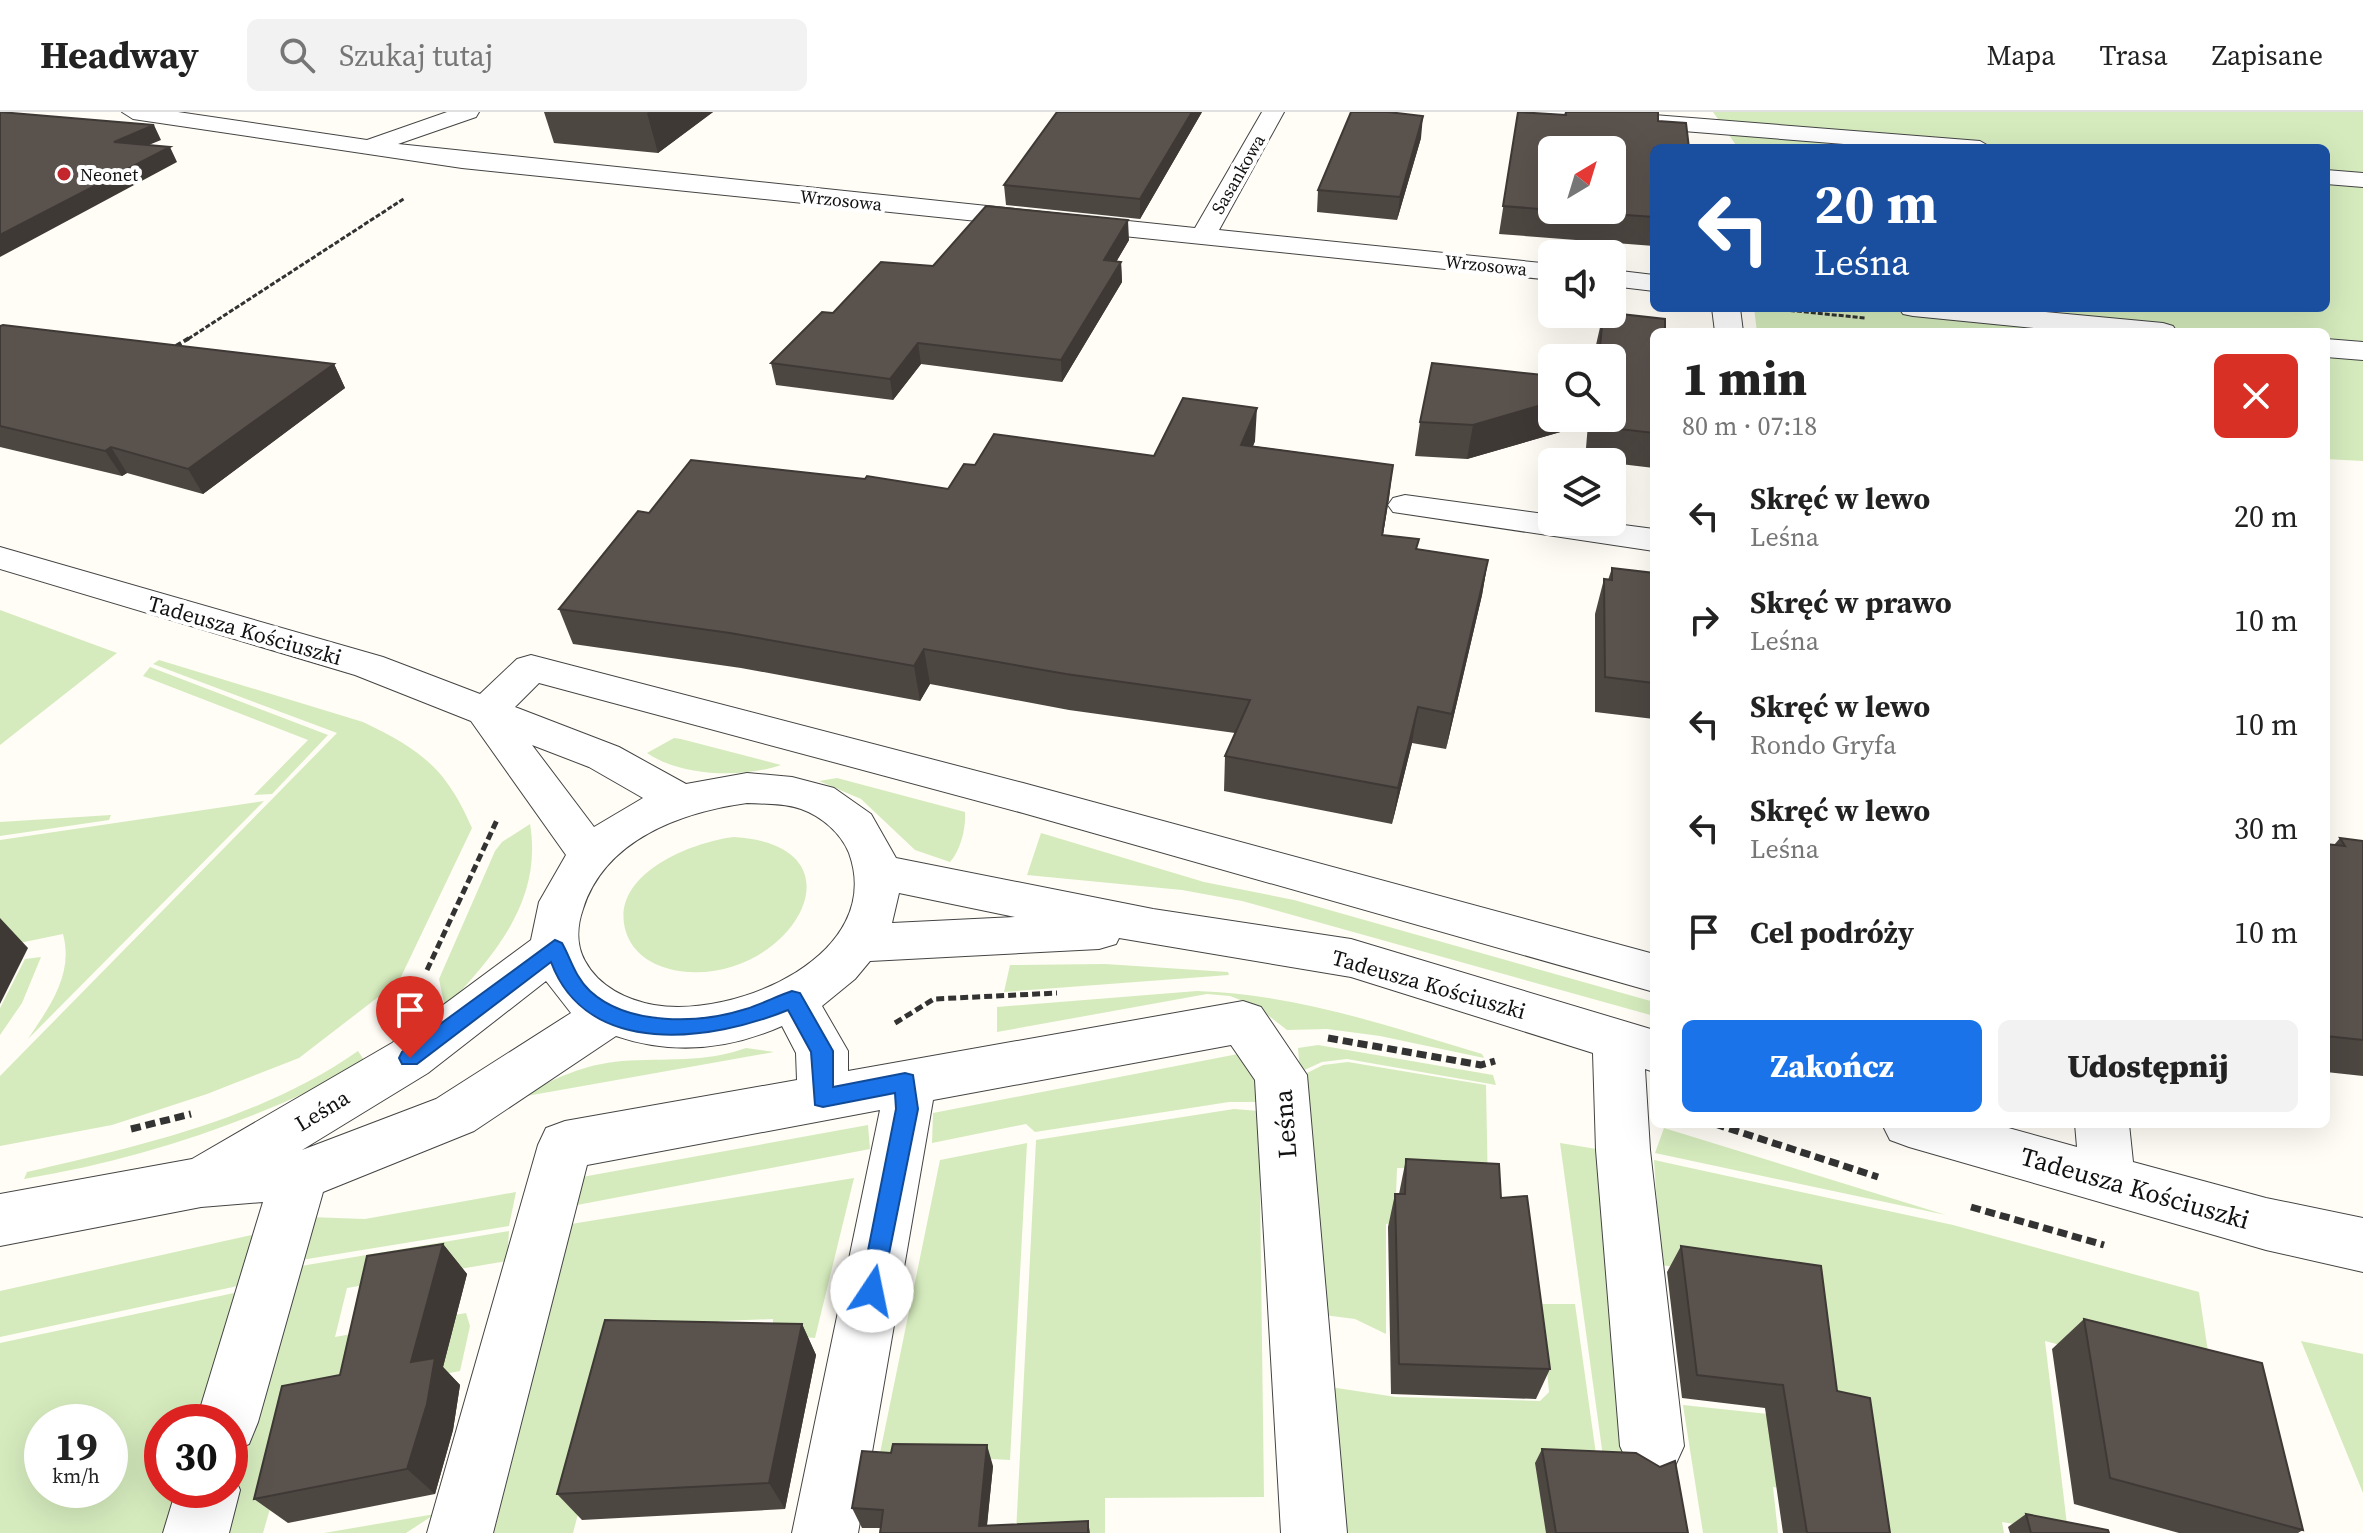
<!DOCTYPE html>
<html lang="pl">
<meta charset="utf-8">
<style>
body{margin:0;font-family:"Source Serif 4",serif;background:#f2f2f2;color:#222;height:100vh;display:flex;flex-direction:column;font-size:30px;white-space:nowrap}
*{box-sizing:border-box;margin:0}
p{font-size:26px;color:#767676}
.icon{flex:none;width:44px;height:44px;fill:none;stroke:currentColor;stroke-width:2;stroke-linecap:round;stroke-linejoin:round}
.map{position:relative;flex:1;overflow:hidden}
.details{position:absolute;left:1650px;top:216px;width:680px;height:800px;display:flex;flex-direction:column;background:#fff;border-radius:12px;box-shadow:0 8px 32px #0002}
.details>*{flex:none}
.hud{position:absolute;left:1650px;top:32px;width:680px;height:168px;border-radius:12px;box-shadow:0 8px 32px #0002;background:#1a4fa0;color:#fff;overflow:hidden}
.needle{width:52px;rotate:38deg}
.buttons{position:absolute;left:1538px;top:24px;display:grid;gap:16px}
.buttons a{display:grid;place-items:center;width:88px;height:88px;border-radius:12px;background:#fff;box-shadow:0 8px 32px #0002;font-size:40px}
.speed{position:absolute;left:24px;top:1292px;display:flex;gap:16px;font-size:40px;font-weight:700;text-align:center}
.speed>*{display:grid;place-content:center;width:104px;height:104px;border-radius:50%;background:#fff;box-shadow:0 8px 32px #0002;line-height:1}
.speed small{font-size:20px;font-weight:400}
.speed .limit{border:12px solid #d22;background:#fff;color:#111}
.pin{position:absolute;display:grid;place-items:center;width:68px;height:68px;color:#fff;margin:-82px -34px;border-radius:50% 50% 50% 0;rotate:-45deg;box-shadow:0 0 8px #0007}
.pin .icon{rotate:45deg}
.me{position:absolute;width:88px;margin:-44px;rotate:11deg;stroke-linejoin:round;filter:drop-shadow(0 0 6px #0008)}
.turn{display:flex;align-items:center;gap:28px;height:168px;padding:0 32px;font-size:36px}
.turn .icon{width:104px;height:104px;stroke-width:2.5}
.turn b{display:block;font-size:56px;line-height:68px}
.round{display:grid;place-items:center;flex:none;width:84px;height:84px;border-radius:12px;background:#f2f2f2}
.overview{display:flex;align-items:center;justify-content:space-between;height:136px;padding:0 32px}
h1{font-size:48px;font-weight:800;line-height:60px}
.primary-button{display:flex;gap:16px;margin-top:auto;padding:16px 32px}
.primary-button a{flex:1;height:92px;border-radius:12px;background:#1a73e8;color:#fff;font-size:32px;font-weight:800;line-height:92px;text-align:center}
.primary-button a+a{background:#f2f2f2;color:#222}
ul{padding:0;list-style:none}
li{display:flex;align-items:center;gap:24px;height:104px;padding:0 32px}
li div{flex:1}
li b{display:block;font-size:30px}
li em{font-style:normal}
header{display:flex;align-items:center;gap:48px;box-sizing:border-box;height:112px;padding:0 40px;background:#fff;border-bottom:2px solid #e0e0e0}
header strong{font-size:38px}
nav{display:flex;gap:44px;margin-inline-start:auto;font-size:28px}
.search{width:560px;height:72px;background:#f2f2f2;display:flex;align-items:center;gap:20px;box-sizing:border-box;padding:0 28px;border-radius:12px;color:#767676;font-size:30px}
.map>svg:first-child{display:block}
.green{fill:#d5ebbd;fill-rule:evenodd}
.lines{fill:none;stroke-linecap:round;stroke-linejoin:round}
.minor-casing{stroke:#444;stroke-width:2}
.path-far3{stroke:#333;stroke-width:3;stroke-dasharray:5 2;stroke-linecap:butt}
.path-far2{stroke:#333;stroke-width:4;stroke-dasharray:6 3;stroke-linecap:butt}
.path-far1{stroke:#333;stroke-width:5;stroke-dasharray:8 4;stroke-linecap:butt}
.path{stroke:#333;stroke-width:7;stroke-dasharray:10 5;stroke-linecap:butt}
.minor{fill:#fff;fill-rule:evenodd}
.wall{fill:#4d4742}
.shaded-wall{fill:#3f3936}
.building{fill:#5a524d;stroke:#3f3936;stroke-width:2}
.route{fill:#1a73e8;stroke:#114b97;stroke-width:2}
.poi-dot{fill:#c4262e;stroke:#fff;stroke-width:3}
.labels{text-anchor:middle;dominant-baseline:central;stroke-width:8;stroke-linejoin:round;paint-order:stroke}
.far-poi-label{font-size:18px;fill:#111;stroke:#fff;text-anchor:start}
.far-street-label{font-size:18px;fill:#111;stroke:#fff}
.street-label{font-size:22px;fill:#111;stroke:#fff}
.near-street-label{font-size:26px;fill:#111;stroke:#fff}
</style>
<header>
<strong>Headway</strong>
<div class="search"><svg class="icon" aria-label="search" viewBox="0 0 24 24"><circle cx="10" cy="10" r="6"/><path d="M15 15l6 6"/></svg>Szukaj tutaj</div>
<nav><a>Mapa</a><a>Trasa</a><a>Zapisane</a></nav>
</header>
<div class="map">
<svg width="2363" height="1421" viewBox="0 0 2363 1421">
<rect width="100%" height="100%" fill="#fffdf5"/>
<path class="green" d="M 1713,0 L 2363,0 L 2363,349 L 2326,347 L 2326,220 L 1757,220 L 1754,196 L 2326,196 L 2326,36 L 1738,36 Z
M 0,498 L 117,541 L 0,633 Z
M 159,548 L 363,610 C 421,638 446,656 472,716 L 399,869 L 299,946 L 207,982 L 112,1013 L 0,1034 L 0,964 L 337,621 L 153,552 Z
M 150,555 L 328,623 L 272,682 L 254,683 L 308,628 L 143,564 Z
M 674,626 L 681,627 L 781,653 C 743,666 682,665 647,641 Z
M 837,666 L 965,700 C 966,716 961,738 950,750 L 915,738 L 861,687 L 819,669 Z
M 264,689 L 28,927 C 49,895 74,863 63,822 L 0,835 L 0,728 Z
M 111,703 L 109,708 L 0,724 L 0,710 Z
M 530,712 C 543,789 494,844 445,896 L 439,867 L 495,739 L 502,730 Z
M 1041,721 L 1204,770 L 1294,788 L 1654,890 L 1654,904 L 1242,789 L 1182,778 L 1027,763 Z
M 734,725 C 874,734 787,875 679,859 C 656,855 636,845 627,823 C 605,764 691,730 734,725 Z
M 41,845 L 22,891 L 0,923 L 0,896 L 25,847 Z
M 1105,852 L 1228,860 L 1229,863 L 1004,880 L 1010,853 Z
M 1197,879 C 1295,882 1389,914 1482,942 L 1484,946 L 1380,924 L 1327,917 L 1287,918 L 1256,894 L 1230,884 L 1207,882 L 997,920 L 997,895 Z
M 1318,933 L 1493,963 L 1496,973 L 1347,947 L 1322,950 L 1300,960 L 1298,936 Z
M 746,936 L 774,940 L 521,985 C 552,967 585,952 622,949 C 664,946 705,951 746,936 Z
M 358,939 L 366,951 C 259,1008 143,1047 24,1067 L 27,1060 C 140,1034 261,1007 358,939 Z
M 1238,942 L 1247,948 L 1264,990 L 1229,990 L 1035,1020 L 1026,1012 L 932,1031 L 933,1001 Z
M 1348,950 L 1486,973 L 1488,1080 L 1429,1057 L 1397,1056 L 1395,1110 L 1386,1112 L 1386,1222 L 1355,1207 L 1324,1203 L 1305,962 L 1323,953 Z
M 1234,997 L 1259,999 L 1264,1385 L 1105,1386 L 1105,1421 L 1016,1421 L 1036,1028 Z
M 868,1013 L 870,1037 L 572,1094 L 582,1065 Z
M 1664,1016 L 1946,1103 L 1655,1041 Z
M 1027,1031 L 1010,1348 L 880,1341 L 940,1048 Z
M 1560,1031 L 1609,1039 L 1639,1349 L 1604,1352 Z
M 1654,1048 L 1953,1113 L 2199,1180 L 2213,1273 L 2045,1229 L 2068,1421 L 2002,1410 L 2004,1421 L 1869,1421 L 1823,1296 L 1806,1175 L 1661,1153 Z
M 854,1066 L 815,1226 L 773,1222 L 773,1207 L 719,1209 L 710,1233 L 623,1231 L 573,1421 L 494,1421 L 571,1112 Z
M 516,1080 L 509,1114 L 295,1149 L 309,1105 L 365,1107 Z
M 509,1119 L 507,1149 L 347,1176 L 335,1225 L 466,1201 L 470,1214 L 460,1259 L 301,1289 L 263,1421 L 224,1421 L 295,1155 Z
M 256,1122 L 247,1172 L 0,1225 L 0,1179 Z
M 248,1178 L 210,1310 L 162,1310 L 162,1378 L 190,1378 L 178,1421 L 0,1421 L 0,1231 ZM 42,1310 L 110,1310 L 110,1378 L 42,1378 Z
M 1541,1192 L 1575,1192 L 1607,1421 L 1342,1421 L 1330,1275 L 1396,1285 L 1540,1289 L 1549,1280 Z
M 2301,1229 L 2363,1242 L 2363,1381 Z
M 1683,1293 L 1826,1308 L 1808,1380 L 1773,1375 L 1778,1421 L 1703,1421 Z
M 435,1402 L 406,1421 L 324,1421 Z"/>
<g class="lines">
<g class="minor-casing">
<path id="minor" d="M 122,0 L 178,0 L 367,28 L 447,0 L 479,0 L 476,5 L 398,32 L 1195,116 L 1262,0 L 1284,0 L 1219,118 L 1552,152 L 1552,168 L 462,56 L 133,7 Z
M 1522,0 L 1616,0 L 1980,29 L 1992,36 L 1894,36 L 1533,7 Z
M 2326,58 L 2363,61 L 2363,75 L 2326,72 Z
M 1612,158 L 1654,163 L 1654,179 L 1612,174 Z
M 1712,196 L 1740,196 L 1743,220 L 1715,220 Z
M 1899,196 L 2002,196 L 2163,211 L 2173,214 L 2177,220 L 2073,220 L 1913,204 L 1903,202 Z
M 2326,227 L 2363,230 L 2363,248 L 2326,245 Z
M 1405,383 L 1552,403 L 1552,410 L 1601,410 L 1654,417 L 1654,439 L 1393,400 L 1388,393 L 1393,386 Z
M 0,435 L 383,545 L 480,582 L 517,547 L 531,543 L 1023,671 L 1654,842 L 1654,880 L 1023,701 L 539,571 L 515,595 L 619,635 L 686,672 L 747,661 L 792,665 L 834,676 L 871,702 L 896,746 L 1153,797 L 1351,827 L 1654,918 L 1654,960 L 1645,957 L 1650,1038 L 1684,1334 L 1674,1356 L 1652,1366 L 1630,1356 L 1620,1334 L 1596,1038 L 1593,941 L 1351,865 L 1119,826 L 1116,832 L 1099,837 L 870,849 L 855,867 L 822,894 L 848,939 L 848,959 L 1243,889 L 1261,895 L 1307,963 L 1347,1421 L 1281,1421 L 1255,968 L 1231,933 L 933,988 L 858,1421 L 792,1421 L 880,998 L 587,1053 L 493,1421 L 427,1421 L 538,1033 L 546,1016 L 565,1009 L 797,968 L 796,941 L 782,914 C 728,938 672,943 616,924 L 474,1019 L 323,1080 L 258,1310 L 249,1332 L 230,1340 L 230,1310 L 196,1310 L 263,1090 L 201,1095 L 0,1134 L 0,1082 L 192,1047 L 392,931 L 531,828 L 539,790 L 566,743 L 471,609 L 355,563 L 0,457 ZM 532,633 L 589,655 L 643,686 L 594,715 ZM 747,691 C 764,692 784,691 801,697 C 821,704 841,721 849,741 C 886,843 735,907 654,893 C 627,888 599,875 585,849 C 576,833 577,814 583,797 C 605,727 682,700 747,691 ZM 899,781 L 1015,805 L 892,811 ZM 546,869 L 571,901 L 436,987 L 302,1038 L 428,961 Z
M 1882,1012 L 1994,1012 L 2077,1035 L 2075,1012 L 2129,1012 L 2133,1050 L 2266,1086 L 2363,1106 L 2363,1160 L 2266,1138 L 1909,1035 L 1890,1028 Z
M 230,1355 L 240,1378 L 229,1421 L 163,1421 L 176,1378 L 230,1378 Z"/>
</g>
<path class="path-far3" d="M 1776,197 L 1865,206
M 188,227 L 405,86"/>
<path class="path-far2" d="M 176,234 L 191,225"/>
<path class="path-far1" d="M 427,858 L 497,708
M 895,911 L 934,887 L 1057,881"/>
<path class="path" d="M 1328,926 L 1481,953 L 1495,949
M 1715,1012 L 1878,1065
M 131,1017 L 191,1002
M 1971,1095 L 2104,1133"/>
<use href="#minor" class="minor"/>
</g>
<path class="wall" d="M 544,0 L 713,0 L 658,41 L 554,31 Z
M 1202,0 L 1140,107 L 1006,93 L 1004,73 Z
M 1518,0 L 1564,3 L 1565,0 L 1658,0 L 1654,36 L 1654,134 L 1499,122 Z
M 1421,26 L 1397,108 L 1317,100 L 1318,78 Z
M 1129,128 L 1116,150 L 1121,150 L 1122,170 L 1062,270 L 921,252 L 893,288 L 776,273 L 771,251 L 833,201 L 933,154 Z
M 1603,202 L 1654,220 L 1654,356 L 1612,351 L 1612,350 L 1585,348 L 1588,312 L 1467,347 L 1415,344 L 1420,310 L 1552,306 L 1612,306 L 1612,246 L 1594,246 L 1596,233 Z
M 0,214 L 334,252 L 345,276 L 203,382 L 127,361 L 122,364 L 0,335 Z
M 1255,329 L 1253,334 L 1393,353 L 1383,423 L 1418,437 L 1488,448 L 1482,483 L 1446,637 L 1412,631 L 1392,712 L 1224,679 L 1225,644 L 1235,621 L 1069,598 L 930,572 L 920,589 L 741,556 L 573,532 L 559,497 L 649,401 L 948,377 L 975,353 L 1154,344 Z
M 1612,456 L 1654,461 L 1654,607 L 1595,600 L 1595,502 L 1604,467 L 1608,468 Z
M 2340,726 L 2363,729 L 2363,964 L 2326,960 L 2326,732 L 2334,733 Z
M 1406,1047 L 1501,1086 L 1550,1257 L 1536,1287 L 1391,1282 L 1388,1115 L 1395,1082 L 1399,1082 Z
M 443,1132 L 467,1162 L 443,1255 L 460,1273 L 453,1318 L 435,1382 L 288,1411 L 254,1387 Z
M 1681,1134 L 1837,1279 L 1890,1421 L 1783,1421 L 1765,1296 L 1682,1286 L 1667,1160 Z
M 2084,1207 L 2303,1418 L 2298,1421 L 2179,1421 L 2074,1392 L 2052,1237 Z
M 802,1212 L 816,1243 L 785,1397 L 582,1408 L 557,1382 Z
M 1542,1337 L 1688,1421 L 1546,1421 L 1535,1351 Z
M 993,1354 L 987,1414 L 1088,1409 L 1090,1421 L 880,1421 L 881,1416 L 862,1416 L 852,1396 Z
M 2026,1402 L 2109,1421 L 2010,1421 L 2008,1415 Z"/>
<path class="shaded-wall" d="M 649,0 L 713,0 L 658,41 L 647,1 Z
M 1192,0 L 1202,0 L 1140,107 L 1140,87 Z
M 1423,4 L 1421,26 L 1397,108 L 1400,85 Z
M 154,13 L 161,28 L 122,44 L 114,30 Z
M 170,35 L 177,50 L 0,145 L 0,123 Z
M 1128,108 L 1129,128 L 1105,169 L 1104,148 Z
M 1121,150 L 1122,170 L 1062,270 L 1061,248 Z
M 918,231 L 921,252 L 893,288 L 890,267 Z
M 334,252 L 345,276 L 203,382 L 188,357 Z
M 1552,290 L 1552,306 L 1590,306 L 1588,312 L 1467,347 L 1473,313 Z
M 1257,296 L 1255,329 L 1240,366 L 1241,333 Z
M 111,335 L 127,361 L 122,364 L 105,339 Z
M 1393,353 L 1389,387 L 1377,457 L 1382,423 Z
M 1488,448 L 1482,483 L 1446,637 L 1452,602 Z
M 924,537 L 930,572 L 920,589 L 914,554 Z
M 1418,595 L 1412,631 L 1392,712 L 1398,676 Z
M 0,806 L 28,836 L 0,892 Z
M 443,1132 L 467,1162 L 443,1255 L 460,1273 L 453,1318 L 435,1382 L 407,1357 L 411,1250 Z
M 802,1212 L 816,1243 L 785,1397 L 769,1371 Z
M 987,1333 L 993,1354 L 986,1421 L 979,1414 Z"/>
<path class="building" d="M 0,0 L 154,13 L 114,30 L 170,35 L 0,123 Z
M 1057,0 L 1192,0 L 1140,87 L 1004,73 Z
M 1351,0 L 1388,0 L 1423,4 L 1400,85 L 1318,78 Z
M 1518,0 L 1566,3 L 1566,0 L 1658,0 L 1658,9 L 1686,11 L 1689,36 L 1654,36 L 1654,105 L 1555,98 L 1612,98 L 1612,38 L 1552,38 L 1552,98 L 1503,94 Z
M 986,94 L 1128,108 L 1104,148 L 1121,150 L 1061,248 L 918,231 L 890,267 L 771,251 L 822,200 L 833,201 L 881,150 L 933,154 Z
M 1612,201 L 1665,207 L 1665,220 L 1654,220 L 1654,321 L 1593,314 L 1594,306 L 1612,306 L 1612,246 L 1599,246 L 1603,202 Z
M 3,213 L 334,252 L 188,357 L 111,335 L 105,339 L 0,314 L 0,214 Z
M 1432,251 L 1552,264 L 1552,290 L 1473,313 L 1420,310 Z
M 1183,286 L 1257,296 L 1241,333 L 1393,353 L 1382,423 L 1419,427 L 1416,437 L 1488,448 L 1452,602 L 1418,595 L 1398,676 L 1225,644 L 1250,588 L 1066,562 L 924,537 L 914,554 L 730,521 L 559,497 L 638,399 L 649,401 L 691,348 L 865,367 L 867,364 L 948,377 L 964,352 L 975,353 L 994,322 L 1154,344 Z
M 1612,456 L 1654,461 L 1654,571 L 1605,565 L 1604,467 L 1612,468 Z
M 2340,726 L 2363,729 L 2363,928 L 2326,924 L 2326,732 L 2345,734 Z
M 1406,1047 L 1499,1052 L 1501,1086 L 1527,1084 L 1550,1257 L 1399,1252 L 1395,1082 L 1405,1082 Z
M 443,1132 L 411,1250 L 435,1246 L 427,1292 L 407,1357 L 254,1387 L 282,1274 L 340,1263 L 367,1144 Z
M 1681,1134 L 1821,1154 L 1837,1279 L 1870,1286 L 1890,1421 L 1807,1421 L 1783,1273 L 1697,1263 Z
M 2084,1207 L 2262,1251 L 2303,1418 L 2110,1366 Z
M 605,1208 L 802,1212 L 769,1371 L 557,1382 Z
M 893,1332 L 987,1333 L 979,1414 L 1088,1409 L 1088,1421 L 880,1421 L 883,1398 L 852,1396 L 862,1339 L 891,1341 Z
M 1542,1337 L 1636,1341 L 1660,1355 L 1675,1349 L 1688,1421 L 1556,1421 Z
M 2026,1402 L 2108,1418 L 2109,1421 L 2031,1421 Z"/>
<path class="route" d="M 555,828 L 562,831 C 571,847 575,865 590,879 C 628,914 699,912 746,897 C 762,892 777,884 792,879 L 800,881 L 833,939 L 833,975 L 905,961 L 913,963 L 918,997 L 880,1187 L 872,1190 L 863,1187 L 860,1179 L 896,997 L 895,981 L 823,995 L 815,993 L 811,940 L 788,898 C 712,929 587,947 551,850 L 417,952 L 402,952 L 399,946 L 402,940 Z"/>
<circle class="poi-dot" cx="64" cy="62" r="8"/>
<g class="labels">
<g class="far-poi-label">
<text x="80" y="62">Neonet</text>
</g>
<g class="far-street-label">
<text transform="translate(1238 62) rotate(-60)">Sasankowa</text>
<text transform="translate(841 88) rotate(6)">Wrzosowa</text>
<text transform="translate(1486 153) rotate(6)">Wrzosowa</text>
</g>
<g class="street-label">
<text transform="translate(245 518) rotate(16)">Tadeusza Kościuszki</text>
<text transform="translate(1429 872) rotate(16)">Tadeusza Kościuszki</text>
<text transform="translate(322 998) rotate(-31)">Leśna</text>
</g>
<g class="near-street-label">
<text transform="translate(1285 1012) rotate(-94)">Leśna</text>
<text transform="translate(2135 1076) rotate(16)">Tadeusza Kościuszki</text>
</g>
</g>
</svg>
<div class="buttons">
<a><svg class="needle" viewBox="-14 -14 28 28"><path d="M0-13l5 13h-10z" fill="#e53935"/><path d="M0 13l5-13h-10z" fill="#767676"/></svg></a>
<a><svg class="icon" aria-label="sound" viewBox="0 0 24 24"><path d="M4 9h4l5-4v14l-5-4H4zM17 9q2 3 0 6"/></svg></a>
<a><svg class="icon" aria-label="search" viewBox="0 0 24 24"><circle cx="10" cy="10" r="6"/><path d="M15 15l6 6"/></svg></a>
<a><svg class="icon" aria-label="layers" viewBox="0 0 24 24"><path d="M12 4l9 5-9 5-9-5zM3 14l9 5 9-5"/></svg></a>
</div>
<div class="speed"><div>19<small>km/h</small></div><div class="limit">30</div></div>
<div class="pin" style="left:410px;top:946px;background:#d93025"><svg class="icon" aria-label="arrive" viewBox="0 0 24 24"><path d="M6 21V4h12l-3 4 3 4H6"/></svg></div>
<svg class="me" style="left:872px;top:1179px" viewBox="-20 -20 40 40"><circle r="19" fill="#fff"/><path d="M0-13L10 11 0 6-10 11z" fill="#1a73e8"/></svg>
<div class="hud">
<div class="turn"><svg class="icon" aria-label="left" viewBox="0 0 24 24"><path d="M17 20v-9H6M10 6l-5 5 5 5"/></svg><div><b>20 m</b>Leśna</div></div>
</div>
<section class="details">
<div class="overview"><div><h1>1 min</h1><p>80 m · 07:18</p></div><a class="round" style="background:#d93025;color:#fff"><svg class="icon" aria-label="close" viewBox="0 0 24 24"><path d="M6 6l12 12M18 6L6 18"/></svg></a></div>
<ul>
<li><svg class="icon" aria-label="left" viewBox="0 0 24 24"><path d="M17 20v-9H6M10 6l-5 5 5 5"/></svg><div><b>Skręć w lewo</b><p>Leśna</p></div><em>20 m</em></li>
<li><svg class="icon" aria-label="right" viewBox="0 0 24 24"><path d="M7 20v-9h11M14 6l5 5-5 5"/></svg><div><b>Skręć w prawo</b><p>Leśna</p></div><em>10 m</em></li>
<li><svg class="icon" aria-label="left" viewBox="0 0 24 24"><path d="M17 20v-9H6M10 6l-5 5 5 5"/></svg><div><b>Skręć w lewo</b><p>Rondo Gryfa</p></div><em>10 m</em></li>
<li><svg class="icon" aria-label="left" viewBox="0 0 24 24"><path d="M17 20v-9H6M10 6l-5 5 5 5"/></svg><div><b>Skręć w lewo</b><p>Leśna</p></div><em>30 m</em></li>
<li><svg class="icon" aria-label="arrive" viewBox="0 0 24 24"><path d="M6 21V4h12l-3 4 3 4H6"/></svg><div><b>Cel podróży</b></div><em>10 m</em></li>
</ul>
<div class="primary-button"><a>Zakończ</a><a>Udostępnij</a></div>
</section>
</div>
